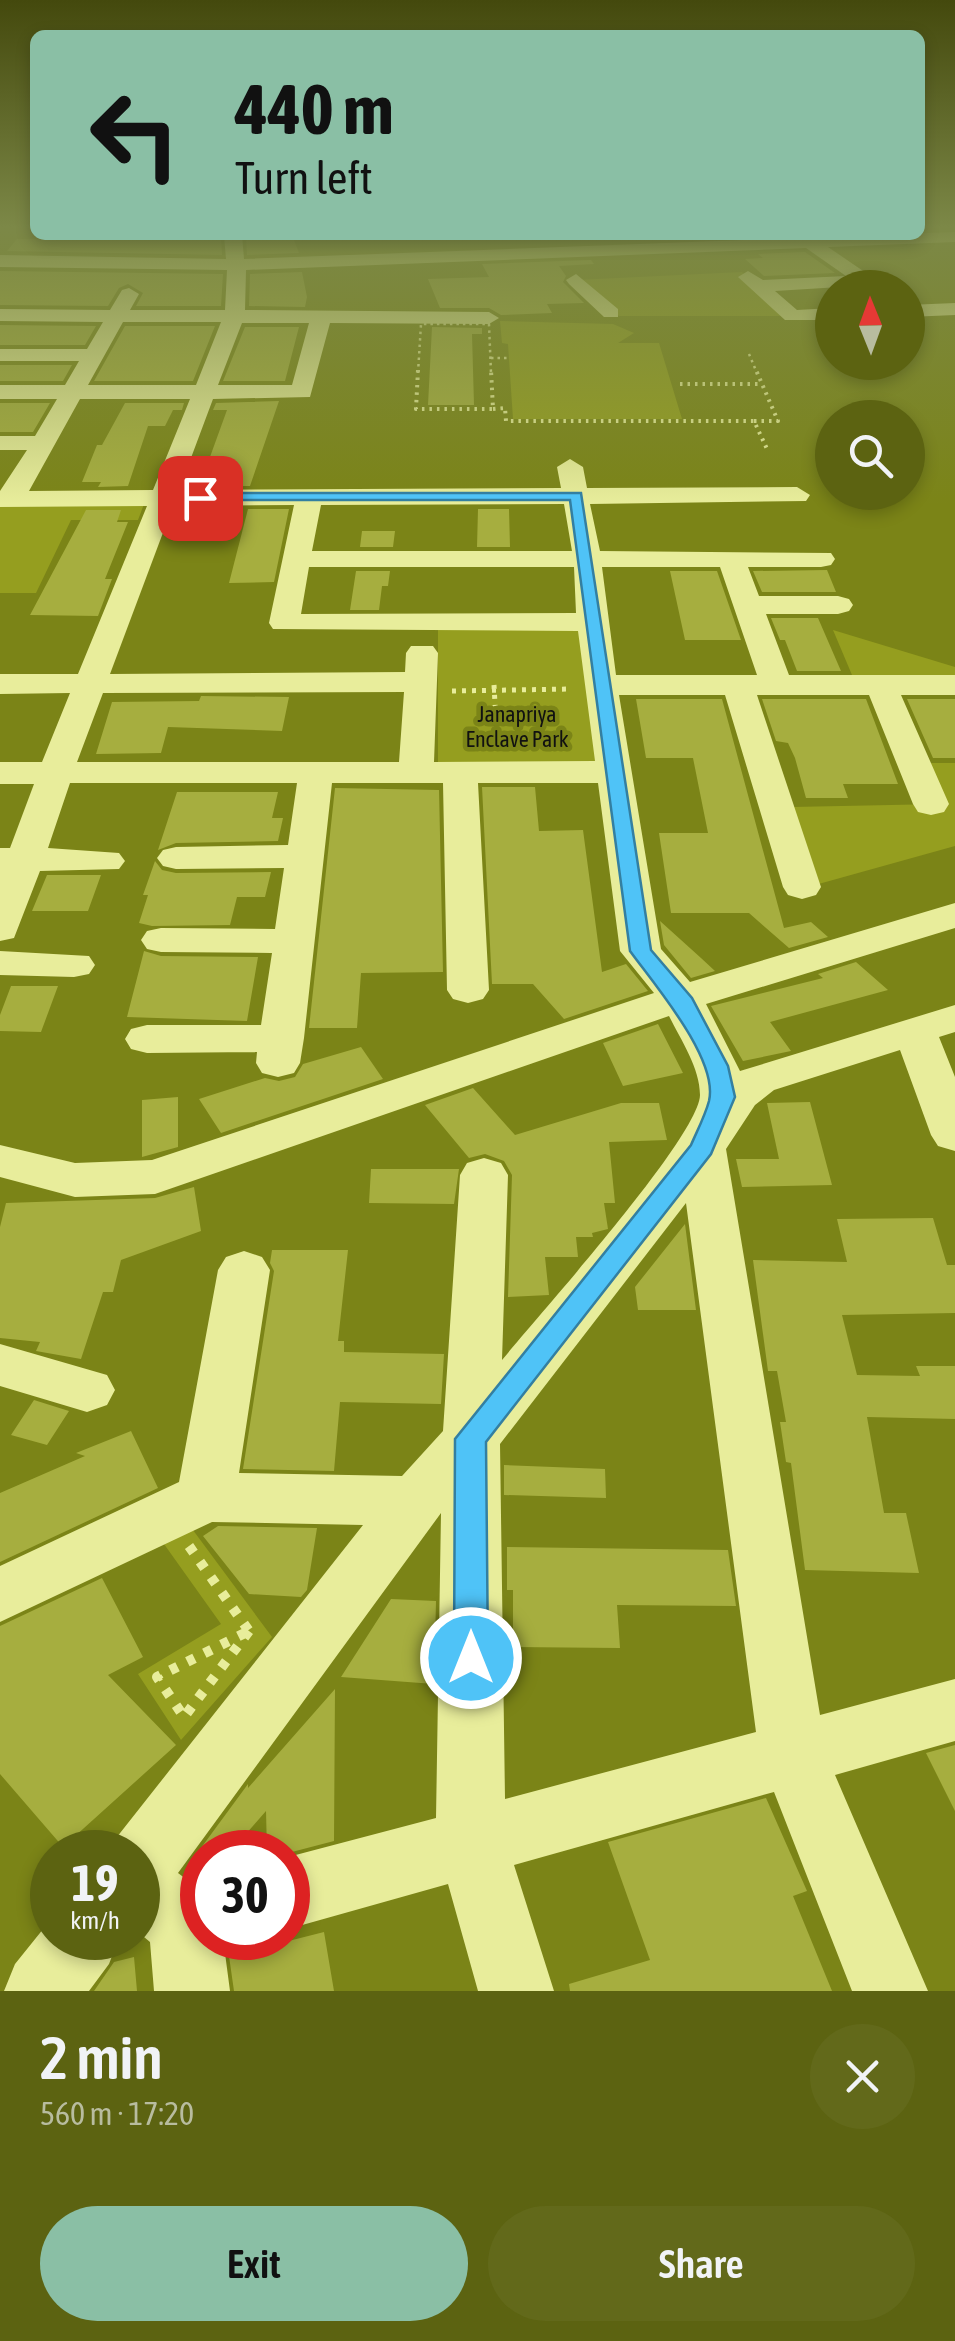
<!DOCTYPE html>
<meta charset="utf-8">
<style>
body{margin:0;font-family:"Asap Condensed",sans-serif;background:#62691a;color:#f1f3f6;height:100vh;display:flex;flex-direction:column;font-size:38px;white-space:nowrap}
*{box-sizing:border-box;margin:0}
p{font-size:32px;color:#b8bc9f}
.icon{flex:none;width:55px;height:55px;fill:none;stroke:currentColor;stroke-width:2;stroke-linecap:round;stroke-linejoin:round}
.map{position:relative;height:1991px;overflow:hidden}
.panel{display:flex;flex-direction:column;background:#5c6311;flex:1}
.panel>*{flex:none}
.hud{position:absolute;left:30px;top:30px;width:895px;height:210px;border-radius:15px;box-shadow:0 5px 15px #0003;background:#8abfa5;color:#111;overflow:hidden}
.needle{width:65px;rotate:359deg}
.tools{position:absolute;left:815px;top:270px;display:grid;gap:20px}
.tools a{display:grid;place-items:center;width:110px;height:110px;border-radius:50%;background:#5c6311;box-shadow:0 5px 15px #0003;font-size:50px}
.speed{position:absolute;left:30px;top:1830px;display:flex;gap:20px;font-size:50px;font-weight:700;text-align:center}
.speed>*{display:grid;place-content:center;width:130px;height:130px;border-radius:50%;background:#5c6311;box-shadow:0 5px 15px #0003;line-height:1}
.speed small{font-size:25px;font-weight:400}
.speed .limit{border:15px solid #d22;background:#fff;color:#111}
.pin{position:absolute;display:grid;place-items:center;width:85px;height:85px;color:#fff;margin:-42px;border-radius:20px;box-shadow:0 5px 15px #0006}
.me{position:absolute;width:110px;margin:-55px;rotate:0deg;stroke-linejoin:round;filter:drop-shadow(0 0 8px #0008)}
.turn{display:flex;align-items:center;gap:35px;height:210px;padding:0 40px;font-size:45px}
.turn .icon{width:130px;height:130px;stroke-width:2.5}
.turn b{display:block;font-size:70px;line-height:85px}
.round{display:grid;place-items:center;flex:none;width:105px;height:105px;border-radius:52px;background:#62691a}
.overview{display:flex;align-items:center;justify-content:space-between;height:170px;padding:0 40px}
h1{font-size:60px;font-weight:600;line-height:75px}
.action{display:flex;gap:20px;margin-top:auto;padding:20px 40px}
.action a{flex:1;height:115px;border-radius:60px;background:#8abfa5;color:#111;font-size:40px;font-weight:600;line-height:115px;text-align:center}
.action a+a{background:#62691a;color:#f1f3f6}
.map>svg:first-child{display:block}
.green{fill:#959e1f}
.building{fill:#a6ae3f}
.lines{fill:none;stroke-linecap:round;stroke-linejoin:round}
.path-far3{stroke:#e8ed9b;stroke-width:2.5;stroke-dasharray:2.5 4;stroke-linecap:butt}
.path-far2{stroke:#e8ed9b;stroke-width:4;stroke-dasharray:2.5 5;stroke-linecap:butt}
.path-far1{stroke:#e8ed9b;stroke-width:5;stroke-dasharray:4 6;stroke-linecap:butt}
.path{stroke:#e8ed9b;stroke-width:10;stroke-dasharray:8 11;stroke-linecap:butt}
.minor{fill:#e8ed9b;fill-rule:evenodd}
.route{fill:#4fc3f7;stroke:#337fa1;stroke-width:2.5}
.labels{text-anchor:middle;dominant-baseline:central;stroke-width:9;stroke-linejoin:round;paint-order:stroke}
.far-park-label{font-size:22px;fill:#111;stroke:#7b8417}
</style>
<div class="map">
<svg width="955" height="1991" viewBox="0 0 955 1991">
<rect width="100%" height="100%" fill="#7b8417"/>
<path class="green" d="M 742,272 L 792,316 L 619,316 L 576,280 Z
M 500,321 L 613,324 L 634,333 L 618,343 L 659,343 L 682,419 L 513,419 L 508,344 L 502,343 Z
M 144,504 L 138,520 L 71,520 L 36,593 L 0,593 L 0,505 Z
M 581,626 L 602,767 L 438,769 L 438,627 Z
M 833,630 L 955,667 L 955,675 L 852,675 Z
M 922,763 L 955,763 L 955,846 L 815,885 L 792,807 L 940,804 Z
M 187,1522 L 272,1637 L 181,1740 L 138,1674 L 221,1624 L 159,1537 Z"/>
<path class="building" d="M 246,235 L 292,235 L 299,253 L 247,255 Z
M 194,238 L 221,238 L 222,255 L 7,251 L 17,239 Z
M 805,252 L 835,273 L 764,276 L 745,259 L 763,258 L 758,254 Z
M 591,260 L 594,264 L 559,266 L 566,276 L 563,282 L 584,303 L 547,304 L 552,313 L 501,315 L 489,308 L 440,308 L 428,279 L 489,277 L 482,264 Z
M 0,271 L 223,274 L 221,306 L 136,306 L 143,293 L 128,284 L 119,288 L 108,306 L 0,305 Z
M 302,272 L 307,297 L 305,307 L 249,306 L 250,274 Z
M 0,325 L 96,326 L 85,345 L 0,345 Z
M 125,326 L 215,326 L 193,381 L 94,381 Z
M 245,327 L 299,327 L 285,381 L 223,381 Z
M 432,327 L 482,328 L 482,334 L 472,334 L 474,405 L 428,405 Z
M 0,365 L 72,365 L 63,381 L 0,381 Z
M 279,401 L 250,486 L 220,486 L 223,479 L 202,479 L 227,410 L 213,410 L 216,403 Z
M 0,403 L 50,403 L 33,432 L 0,432 Z
M 125,403 L 184,403 L 182,410 L 173,410 L 165,426 L 148,426 L 128,486 L 98,487 L 101,482 L 82,482 L 97,445 L 102,445 Z
M 212,509 L 243,509 L 238,527 L 206,527 Z
M 248,509 L 289,509 L 274,582 L 229,583 Z
M 478,509 L 509,509 L 510,547 L 477,547 Z
M 86,510 L 121,510 L 117,522 L 128,522 L 105,579 L 112,579 L 98,616 L 30,615 Z
M 362,531 L 395,531 L 393,547 L 360,547 Z
M 827,570 L 836,592 L 762,592 L 753,571 Z
M 356,571 L 390,571 L 388,586 L 382,586 L 379,610 L 350,610 Z
M 670,571 L 717,571 L 741,640 L 685,640 Z
M 771,618 L 818,618 L 841,671 L 797,671 L 785,640 L 780,640 Z
M 201,696 L 289,697 L 282,731 L 168,727 L 161,753 L 96,754 L 112,702 L 199,701 Z
M 636,699 L 722,699 L 784,928 L 811,922 L 828,937 L 789,948 L 749,913 L 671,913 L 659,833 L 708,833 L 693,758 L 646,758 Z
M 762,699 L 866,699 L 898,784 L 843,784 L 848,798 L 806,798 L 795,758 L 788,743 L 776,741 Z
M 907,699 L 955,699 L 955,758 L 933,758 Z
M 482,787 L 535,787 L 539,831 L 583,830 L 602,972 L 626,964 L 648,991 L 564,1019 L 533,984 L 492,984 Z
M 335,788 L 439,790 L 443,972 L 361,973 L 357,1028 L 309,1028 Z
M 177,792 L 278,792 L 272,818 L 283,818 L 278,841 L 176,843 L 158,850 Z
M 155,861 L 162,870 L 176,873 L 271,872 L 265,897 L 237,897 L 230,925 L 152,926 L 139,923 L 148,895 L 143,895 Z
M 47,875 L 101,875 L 88,911 L 32,911 Z
M 660,921 L 701,958 L 715,971 L 691,978 L 664,945 Z
M 144,951 L 161,956 L 258,957 L 247,1021 L 127,1017 Z
M 856,962 L 888,990 L 770,1022 L 791,1051 L 743,1061 L 711,1006 L 823,978 L 818,974 Z
M 11,986 L 58,986 L 41,1032 L 0,1031 L 0,1015 Z
M 658,1024 L 683,1073 L 623,1086 L 603,1043 Z
M 361,1047 L 383,1079 L 221,1133 L 199,1099 L 265,1078 L 279,1081 L 295,1077 L 303,1064 Z
M 473,1088 L 515,1135 L 621,1103 L 659,1103 L 667,1140 L 609,1142 L 615,1203 L 604,1203 L 608,1229 L 592,1233 L 593,1237 L 576,1237 L 578,1257 L 545,1257 L 549,1295 L 508,1297 L 512,1175 L 504,1161 L 485,1154 L 469,1158 L 425,1105 Z
M 178,1097 L 178,1147 L 142,1157 L 142,1100 Z
M 810,1102 L 832,1185 L 742,1187 L 736,1159 L 779,1159 L 767,1103 Z
M 371,1169 L 459,1169 L 454,1204 L 369,1203 Z
M 194,1187 L 201,1231 L 121,1260 L 113,1292 L 103,1292 L 81,1359 L 36,1351 L 40,1342 L 0,1338 L 0,1227 L 6,1203 L 155,1198 Z
M 933,1218 L 947,1265 L 955,1265 L 955,1313 L 842,1315 L 857,1375 L 920,1376 L 916,1366 L 955,1366 L 955,1419 L 867,1417 L 884,1513 L 906,1513 L 919,1573 L 805,1570 L 791,1463 L 786,1462 L 780,1422 L 786,1422 L 777,1371 L 768,1371 L 753,1260 L 847,1262 L 837,1219 Z
M 685,1224 L 696,1310 L 638,1310 L 635,1287 Z
M 272,1250 L 348,1250 L 338,1341 L 344,1341 L 344,1352 L 444,1354 L 441,1404 L 340,1402 L 334,1471 L 243,1469 L 274,1271 L 270,1263 Z
M 34,1400 L 69,1411 L 47,1445 L 11,1435 Z
M 131,1431 L 158,1488 L 0,1562 L 0,1493 L 85,1456 L 76,1453 Z
M 504,1465 L 605,1469 L 606,1498 L 504,1495 Z
M 218,1526 L 317,1528 L 307,1590 L 301,1597 L 249,1594 L 203,1536 Z
M 507,1547 L 728,1550 L 736,1606 L 617,1605 L 620,1648 L 513,1647 L 513,1590 L 507,1590 Z
M 102,1578 L 143,1657 L 108,1675 L 176,1745 L 63,1847 L 0,1774 L 0,1626 Z
M 391,1599 L 436,1601 L 434,1684 L 341,1677 Z
M 335,1689 L 334,1841 L 288,1853 L 267,1852 L 266,1811 L 230,1852 L 198,1852 L 248,1784 L 248,1788 Z
M 955,1745 L 955,1811 L 926,1753 Z
M 766,1798 L 807,1891 L 793,1896 L 832,1991 L 570,1991 L 569,1984 L 650,1960 L 608,1842 Z
M 324,1932 L 334,1991 L 234,1991 L 229,1956 Z
M 134,1957 L 137,1991 L 94,1991 L 114,1962 Z"/>
<g class="lines">
<path class="path-far3" d="M 749,354 L 757,373
M 491,358 L 509,358
M 418,373 L 421,324 L 489,324 L 491,373"/>
<path class="path-far2" d="M 418,370 L 416,409 L 493,409 L 491,370
M 680,384 L 762,384
M 493,409 L 505,408 L 506,421 L 754,421 L 767,449
M 754,421 L 778,421 L 756,370"/>
<path class="path-far1" d="M 494,685 L 497,741
M 452,691 L 570,689"/>
<path class="path" d="M 189,1546 L 249,1631
M 249,1631 L 184,1717 L 157,1677 Z"/>
<path class="minor" d="M 955,232 L 955,242 L 828,247 L 872,277 L 872,285 L 775,291 L 797,310 L 832,308 L 832,320 L 785,320 L 738,277 L 748,271 L 763,280 L 846,276 L 806,248 L 246,270 L 245,310 L 489,312 L 499,318 L 489,324 L 330,323 L 310,397 L 213,399 L 179,490 L 561,488 L 557,467 L 570,459 L 583,467 L 587,488 L 797,487 L 810,495 L 806,501 L 590,504 L 600,551 L 831,553 L 835,559 L 831,565 L 821,567 L 748,567 L 759,596 L 838,596 L 849,599 L 853,605 L 849,611 L 838,614 L 766,614 L 789,675 L 955,675 L 955,695 L 901,695 L 949,804 L 944,812 L 931,815 L 918,812 L 913,804 L 869,695 L 757,695 L 821,887 L 816,895 L 802,899 L 788,895 L 783,887 L 725,695 L 619,695 L 661,949 L 690,982 L 955,903 L 955,928 L 706,1004 L 740,1071 L 955,1005 L 955,1032 L 939,1037 L 955,1077 L 955,1151 L 938,1146 L 931,1135 L 900,1050 L 774,1090 L 755,1105 L 726,1149 L 820,1715 L 955,1679 L 955,1741 L 835,1775 L 928,1991 L 852,1991 L 774,1792 L 514,1865 L 554,1991 L 478,1991 L 448,1884 L 288,1929 L 288,1857 L 436,1818 L 441,1513 L 178,1873 L 202,1891 L 202,1938 L 223,1938 L 230,1991 L 154,1991 L 150,1942 L 138,1932 L 138,1852 L 109,1852 L 113,1842 L 363,1525 L 212,1522 L 0,1622 L 0,1566 L 179,1482 L 218,1270 L 226,1257 L 244,1251 L 262,1257 L 270,1270 L 239,1473 L 402,1476 L 443,1431 L 460,1175 L 467,1163 L 484,1158 L 501,1163 L 508,1175 L 502,1360 C 537,1317 699,1137 700,1095 C 700,1068 681,1040 669,1016 L 155,1194 L 75,1197 L 0,1177 L 0,1145 L 75,1163 L 152,1160 L 654,993 L 620,951 L 598,783 L 478,783 L 489,990 L 483,999 L 468,1003 L 453,999 L 447,990 L 443,783 L 332,783 L 304,1038 L 300,1063 L 294,1073 L 278,1077 L 262,1073 L 256,1063 L 257,1052 L 147,1053 L 131,1049 L 125,1039 L 131,1029 L 147,1025 L 261,1025 L 272,953 L 161,952 L 147,949 L 141,940 L 147,931 L 161,928 L 275,929 L 284,868 L 176,869 L 163,866 L 157,858 L 163,850 L 176,847 L 288,845 L 297,783 L 70,783 L 48,848 L 119,853 L 125,861 L 119,869 L 40,871 L 14,938 L 0,941 L 0,848 L 10,848 L 34,784 L 0,784 L 0,762 L 42,762 L 70,693 L 0,694 L 0,674 L 78,674 L 147,506 L 0,507 L 0,491 L 27,450 L 0,450 L 0,436 L 35,436 L 57,399 L 0,399 L 0,385 L 65,385 L 79,361 L 0,361 L 0,349 L 87,349 L 103,322 L 0,321 L 0,309 L 110,310 L 122,290 L 129,288 L 139,294 L 130,310 L 225,310 L 227,270 L 0,267 L 0,255 L 226,259 L 224,235 L 242,235 L 244,259 ZM 123,322 L 221,322 L 196,385 L 88,385 ZM 242,323 L 309,323 L 292,385 L 218,385 ZM 80,399 L 190,399 L 153,490 L 29,491 ZM 564,504 L 572,551 L 312,551 L 321,505 ZM 294,505 L 269,623 L 273,629 L 578,631 L 595,761 L 434,762 L 438,653 L 433,646 L 411,646 L 406,653 L 405,672 L 110,674 L 173,506 ZM 309,567 L 574,567 L 576,613 L 301,614 ZM 602,567 L 720,567 L 757,675 L 616,675 ZM 404,692 L 399,762 L 77,762 L 103,693 ZM 686,1203 L 756,1732 L 505,1799 L 500,1444 Z
M 576,274 L 618,309 L 618,317 L 604,317 L 569,284 L 566,280 Z
M 955,303 L 955,315 L 908,317 L 908,305 Z
M 0,951 L 89,956 L 95,965 L 89,974 L 74,977 L 0,975 Z
M 0,1344 L 107,1375 L 115,1390 L 107,1405 L 87,1412 L 0,1386 Z
M 52,1918 L 52,1938 L 119,1938 L 109,1964 L 89,1991 L 4,1991 L 15,1964 Z"/>
</g>
<linearGradient id="sky" x2="0" y2="1"><stop stop-color="#44490d"/><stop offset="0.45" stop-color="#7c8847"/><stop offset="1" stop-color="#7c8847" stop-opacity="0"/></linearGradient>
<rect width="955" height="504" fill="url(#sky)"/>
<path class="route" d="M 200,493 L 581,493 L 651,950 L 692,998 L 728,1066 L 735,1097 L 711,1154 L 486,1442 L 488,1658 L 483,1669 L 471,1673 L 459,1669 L 454,1658 L 455,1439 L 691,1145 C 697,1131 705,1116 709,1101 C 719,1059 653,983 630,951 L 570,500 L 195,500 L 193,498 Z"/>
<g class="labels">
<g class="far-park-label">
<text x="517" y="714">Janapriya<tspan x="517" dy="25">Enclave Park</tspan></text>
</g>
</g>
</svg>
<div class="tools">
<a><svg class="needle" viewBox="-14 -14 28 28"><path d="M0-13l5 13h-10z" fill="#e53935"/><path d="M0 13l5-13h-10z" fill="#b8bc9f"/></svg></a>
<a><svg class="icon" aria-label="search" viewBox="0 0 24 24"><circle cx="10" cy="10" r="6"/><path d="M15 15l6 6"/></svg></a>
</div>
<div class="speed"><div>19<small>km/h</small></div><div class="limit">30</div></div>
<div class="pin" style="left:200px;top:498px;background:#d93025"><svg class="icon" aria-label="arrive" viewBox="0 0 24 24"><path d="M6 21V4h12l-3 4 3 4H6"/></svg></div>
<svg class="me" style="left:471px;top:1658px" viewBox="-20 -20 40 40"><circle r="17" fill="#4fc3f7" stroke="#fff" stroke-width="3"/><path d="M0-11L8 9 0 5-8 9z" fill="#fff"/></svg>
<div class="hud">
<div class="turn"><svg class="icon" aria-label="left" viewBox="0 0 24 24"><path d="M17 20v-9H6M10 6l-5 5 5 5"/></svg><div><b>440 m</b>Turn left</div></div>
</div>
</div>
<section class="panel">
<div class="overview"><div><h1>2 min</h1><p>560 m · 17:20</p></div><a class="round"><svg class="icon" aria-label="close" viewBox="0 0 24 24"><path d="M6 6l12 12M18 6L6 18"/></svg></a></div>
<div class="action"><a>Exit</a><a>Share</a></div>
</section>
